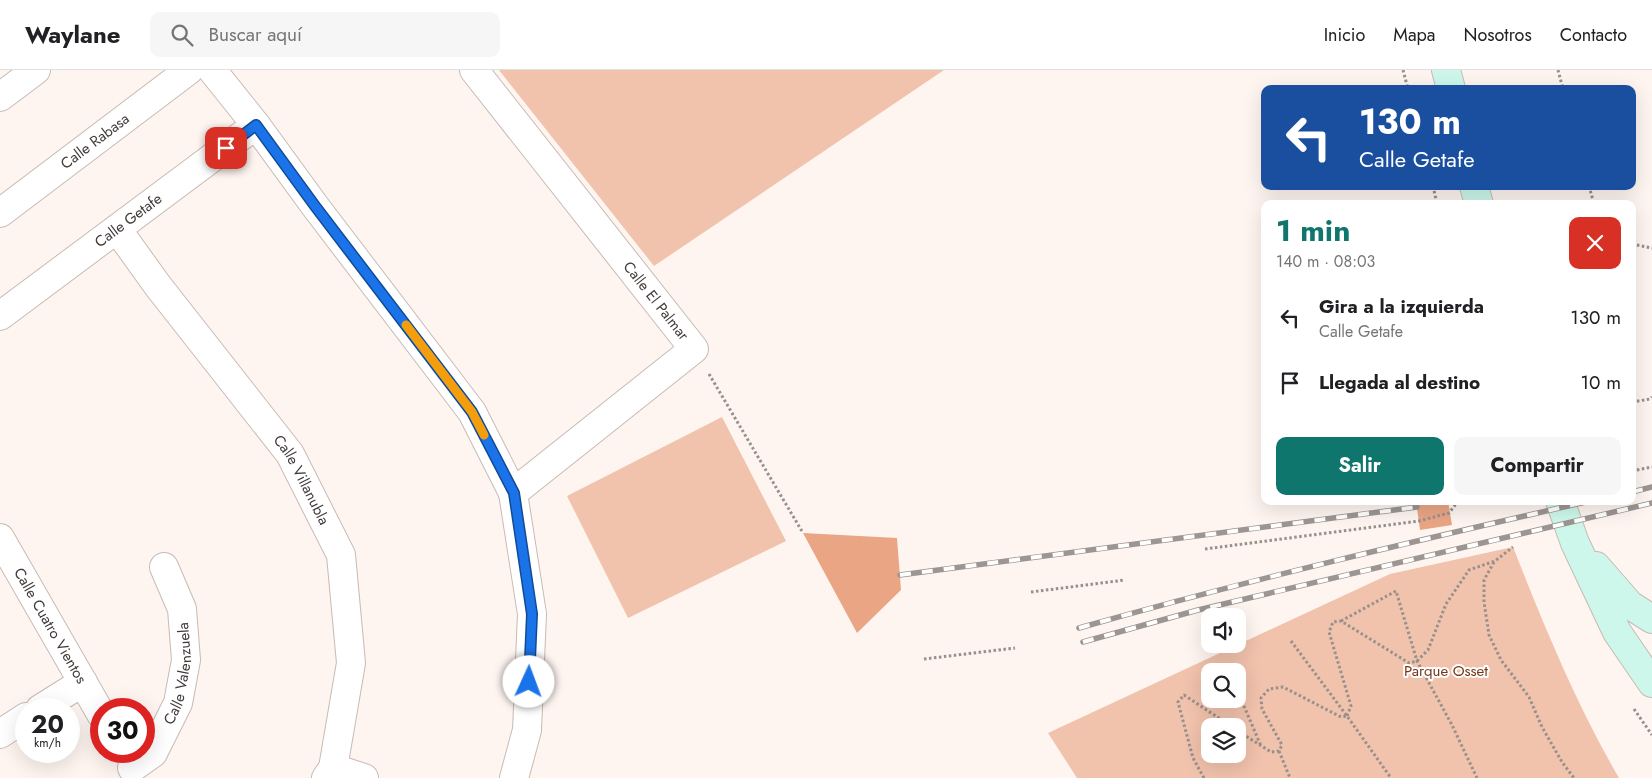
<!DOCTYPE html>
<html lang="es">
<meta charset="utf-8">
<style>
body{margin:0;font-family:Jost,sans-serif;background:#f6f6f6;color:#202124;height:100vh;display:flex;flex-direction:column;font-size:19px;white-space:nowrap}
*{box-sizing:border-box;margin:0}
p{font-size:16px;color:#757577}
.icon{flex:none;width:28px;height:28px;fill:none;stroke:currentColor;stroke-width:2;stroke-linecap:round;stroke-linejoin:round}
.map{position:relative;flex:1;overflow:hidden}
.side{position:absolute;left:1261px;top:130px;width:375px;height:305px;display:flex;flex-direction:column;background:#fff;border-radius:10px;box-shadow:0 5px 20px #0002}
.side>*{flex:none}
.hud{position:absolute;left:1261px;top:15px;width:375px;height:105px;border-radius:10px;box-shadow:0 5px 20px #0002;background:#1a4fa0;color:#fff;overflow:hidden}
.tools{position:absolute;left:1201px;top:538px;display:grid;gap:10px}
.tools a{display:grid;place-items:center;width:45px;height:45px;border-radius:10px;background:#fff;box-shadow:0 5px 20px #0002;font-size:25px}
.speed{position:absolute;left:15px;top:628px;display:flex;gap:10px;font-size:25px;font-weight:700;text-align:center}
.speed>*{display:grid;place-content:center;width:65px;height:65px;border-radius:50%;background:#fff;box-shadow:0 5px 20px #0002;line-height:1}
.speed small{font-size:12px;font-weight:400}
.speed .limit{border:8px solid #d22;background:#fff;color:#111}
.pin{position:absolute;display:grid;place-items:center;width:42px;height:42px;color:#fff;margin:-21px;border-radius:10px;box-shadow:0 2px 8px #0006}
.me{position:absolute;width:55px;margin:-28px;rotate:2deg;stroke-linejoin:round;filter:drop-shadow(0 0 4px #0008)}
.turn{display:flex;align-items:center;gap:18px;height:105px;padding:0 15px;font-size:22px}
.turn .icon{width:65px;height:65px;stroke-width:2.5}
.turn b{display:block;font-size:35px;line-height:42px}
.round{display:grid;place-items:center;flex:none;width:52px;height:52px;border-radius:10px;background:#f6f6f6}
.head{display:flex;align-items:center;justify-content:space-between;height:85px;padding:0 15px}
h1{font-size:30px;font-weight:700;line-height:38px;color:#0f766e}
.action{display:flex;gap:10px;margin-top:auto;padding:10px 15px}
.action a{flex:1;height:58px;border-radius:10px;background:#0f766e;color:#fff;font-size:20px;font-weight:700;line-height:58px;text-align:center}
.action a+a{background:#f6f6f6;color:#202124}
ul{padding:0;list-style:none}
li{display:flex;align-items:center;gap:15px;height:65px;padding:0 15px}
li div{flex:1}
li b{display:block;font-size:19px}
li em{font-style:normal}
header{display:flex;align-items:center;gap:30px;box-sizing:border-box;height:70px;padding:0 25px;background:#fff;border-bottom:1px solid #e0e0e0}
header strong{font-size:24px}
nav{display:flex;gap:28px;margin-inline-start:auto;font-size:18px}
.search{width:350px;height:45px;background:#f6f6f6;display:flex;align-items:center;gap:12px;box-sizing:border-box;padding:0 18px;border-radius:10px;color:#757577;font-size:19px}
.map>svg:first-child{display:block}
.green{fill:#f1c2ac;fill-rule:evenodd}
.building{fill:#eaa585}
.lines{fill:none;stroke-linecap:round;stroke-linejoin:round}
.minor-casing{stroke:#c8bab4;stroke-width:30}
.secondary-casing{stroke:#c8bab4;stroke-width:30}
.path{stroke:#97908d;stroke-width:3;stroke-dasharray:2.5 2.5;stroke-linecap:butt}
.minor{stroke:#fff;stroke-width:28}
.secondary{stroke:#ccf7ea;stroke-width:28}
.rail-casing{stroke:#9c9592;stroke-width:5.5}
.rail{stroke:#fff;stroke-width:4;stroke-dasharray:11;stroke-linecap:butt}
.route-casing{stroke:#114b97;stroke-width:12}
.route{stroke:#1a73e8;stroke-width:9}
.slow{stroke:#f59e0b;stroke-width:9}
.labels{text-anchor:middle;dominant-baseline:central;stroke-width:4;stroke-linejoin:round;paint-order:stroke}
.street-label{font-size:15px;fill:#413b39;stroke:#fff}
.park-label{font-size:15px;fill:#753717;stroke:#fff}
</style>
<header>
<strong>Waylane</strong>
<div class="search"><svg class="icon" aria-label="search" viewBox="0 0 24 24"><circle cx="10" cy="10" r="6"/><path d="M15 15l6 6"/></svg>Buscar aquí</div>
<nav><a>Inicio</a><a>Mapa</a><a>Nosotros</a><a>Contacto</a></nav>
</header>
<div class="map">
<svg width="1652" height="708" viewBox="0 0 1652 708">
<rect width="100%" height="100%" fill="#fef5f1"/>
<path class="green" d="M 499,0 L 944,0 L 654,196 Z
M 722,347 L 786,471 L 628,548 L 567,426 Z
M 1513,477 C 1544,556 1576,634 1619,708 L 1077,708 L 1048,663 L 1390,504 ZM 1210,601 L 1238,601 L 1238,629 L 1210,629 ZM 1210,656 L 1238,656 L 1238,684 L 1210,684 Z"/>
<path class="building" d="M 1416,431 L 1448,431 L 1452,455 L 1420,460 Z
M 803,463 L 897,468 L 901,520 L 857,563 Z"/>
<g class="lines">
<g class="minor-casing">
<g id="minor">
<path d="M 212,0 L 256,55 L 315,136 L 472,342 L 513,423 L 532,544 L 527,660 L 514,708"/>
<path id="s1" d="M 474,0 L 694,279 L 513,423"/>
<path d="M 0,27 L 36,0"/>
<path id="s2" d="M 0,143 L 189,0"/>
<path id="s3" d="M 117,159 L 158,216 L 290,384 L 341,485 L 351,593 L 333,698 L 326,708"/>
<path id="s4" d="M 0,246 L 256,55"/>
<path id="s5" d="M 0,468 L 101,644"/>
<path d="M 40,639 L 83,612"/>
<path d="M 0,664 L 26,647"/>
<path id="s6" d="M 132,698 L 153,683 L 178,633 L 186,590 L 182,539 L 164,497"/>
<path d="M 333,698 L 364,708"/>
</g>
</g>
<g class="secondary-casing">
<path id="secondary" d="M 1446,0 L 1451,19
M 1474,116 L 1479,134
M 1560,431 L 1575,473 L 1617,562 L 1652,613
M 1596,496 L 1630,535 L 1652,549"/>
</g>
<path class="path" d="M 1403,0 L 1408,19
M 1558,0 L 1563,19
M 1433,116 L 1437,134
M 1589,116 L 1594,134
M 1632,174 L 1652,178
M 709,304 L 803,463
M 1632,332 L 1650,329 L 1652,327
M 1632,401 L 1652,397
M 1448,433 L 1456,431
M 1205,479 L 1419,451 L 1449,443 L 1458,431
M 1494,492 L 1484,510 L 1484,532 L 1489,565 L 1501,590 L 1529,627 L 1542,657 L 1562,692 L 1574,708
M 1031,522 L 1125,510
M 1341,551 L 1396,521 L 1417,591 L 1452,655 L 1477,708
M 1291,571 L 1347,646 L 1391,708
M 924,589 L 1015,578
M 1228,599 L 1229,601
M 1238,622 L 1261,676
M 1634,639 L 1652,665
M 1347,646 L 1351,636 L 1329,562 L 1333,552 L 1341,551 L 1409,593 L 1417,591 L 1428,580 L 1446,534 L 1469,500 L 1495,491 L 1513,477
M 1238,661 L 1271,682 L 1279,681 L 1282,675 L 1262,639 L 1261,628 L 1269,619 L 1283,617 L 1341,647 L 1347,646
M 1279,681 L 1290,708
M 1204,708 L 1193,688 L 1178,632 L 1184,625 L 1231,656"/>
<use href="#minor" class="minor"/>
<use href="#secondary" class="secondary"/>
<g class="rail-casing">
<path id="rail" d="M 1632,422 L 1652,417
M 900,505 L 1417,437
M 1079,558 C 1248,510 1419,470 1590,431
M 1083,572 L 1198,540 L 1652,433"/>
</g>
<use href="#rail" class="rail"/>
</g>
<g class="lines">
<g class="route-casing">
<path id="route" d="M 226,78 L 256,55 L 315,136 L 472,342 L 514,423 L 532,544 L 529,612"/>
</g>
<use href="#route" class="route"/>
<path class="slow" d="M 406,255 L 472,342 L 484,365"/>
</g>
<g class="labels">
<g class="street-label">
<text stroke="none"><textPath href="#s2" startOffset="119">Calle Rabasa</textPath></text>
<text stroke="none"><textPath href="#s4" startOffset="160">Calle Getafe</textPath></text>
<text stroke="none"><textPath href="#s1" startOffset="294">Calle El Palmar</textPath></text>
<text stroke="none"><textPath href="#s3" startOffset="312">Calle Villanubla</textPath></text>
<text stroke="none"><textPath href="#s5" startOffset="101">Calle Cuatro Vientos</textPath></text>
<text stroke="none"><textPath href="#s6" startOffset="111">Calle Valenzuela</textPath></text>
</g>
<g class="park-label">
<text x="1446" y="601">Parque Osset</text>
</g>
</g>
</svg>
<div class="tools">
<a><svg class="icon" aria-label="sound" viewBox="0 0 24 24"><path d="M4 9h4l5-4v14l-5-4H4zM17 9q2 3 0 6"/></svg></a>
<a><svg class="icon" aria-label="search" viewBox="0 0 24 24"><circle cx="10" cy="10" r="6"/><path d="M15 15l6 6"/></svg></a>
<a><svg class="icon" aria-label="layers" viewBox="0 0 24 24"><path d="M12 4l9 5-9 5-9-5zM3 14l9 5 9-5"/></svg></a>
</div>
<div class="speed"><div>20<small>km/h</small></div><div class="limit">30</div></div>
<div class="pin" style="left:226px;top:78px;background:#d93025"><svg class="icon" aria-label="arrive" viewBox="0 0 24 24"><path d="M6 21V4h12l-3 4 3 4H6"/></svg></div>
<svg class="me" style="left:529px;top:612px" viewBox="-20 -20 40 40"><circle r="19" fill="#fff"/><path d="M0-13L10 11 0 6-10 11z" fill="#1a73e8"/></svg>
<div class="hud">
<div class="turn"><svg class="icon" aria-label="left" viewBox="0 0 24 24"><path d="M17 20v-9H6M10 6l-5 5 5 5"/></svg><div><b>130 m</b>Calle Getafe</div></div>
</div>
<section class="side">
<div class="head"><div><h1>1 min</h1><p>140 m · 08:03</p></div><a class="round" style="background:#d93025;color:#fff"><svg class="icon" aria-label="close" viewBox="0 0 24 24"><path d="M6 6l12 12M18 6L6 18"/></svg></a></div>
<ul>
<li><svg class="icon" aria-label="left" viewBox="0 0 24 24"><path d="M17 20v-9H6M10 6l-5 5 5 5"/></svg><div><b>Gira a la izquierda</b><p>Calle Getafe</p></div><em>130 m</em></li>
<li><svg class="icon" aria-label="arrive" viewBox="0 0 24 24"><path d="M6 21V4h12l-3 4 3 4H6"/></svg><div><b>Llegada al destino</b></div><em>10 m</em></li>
</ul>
<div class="action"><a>Salir</a><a>Compartir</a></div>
</section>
</div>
